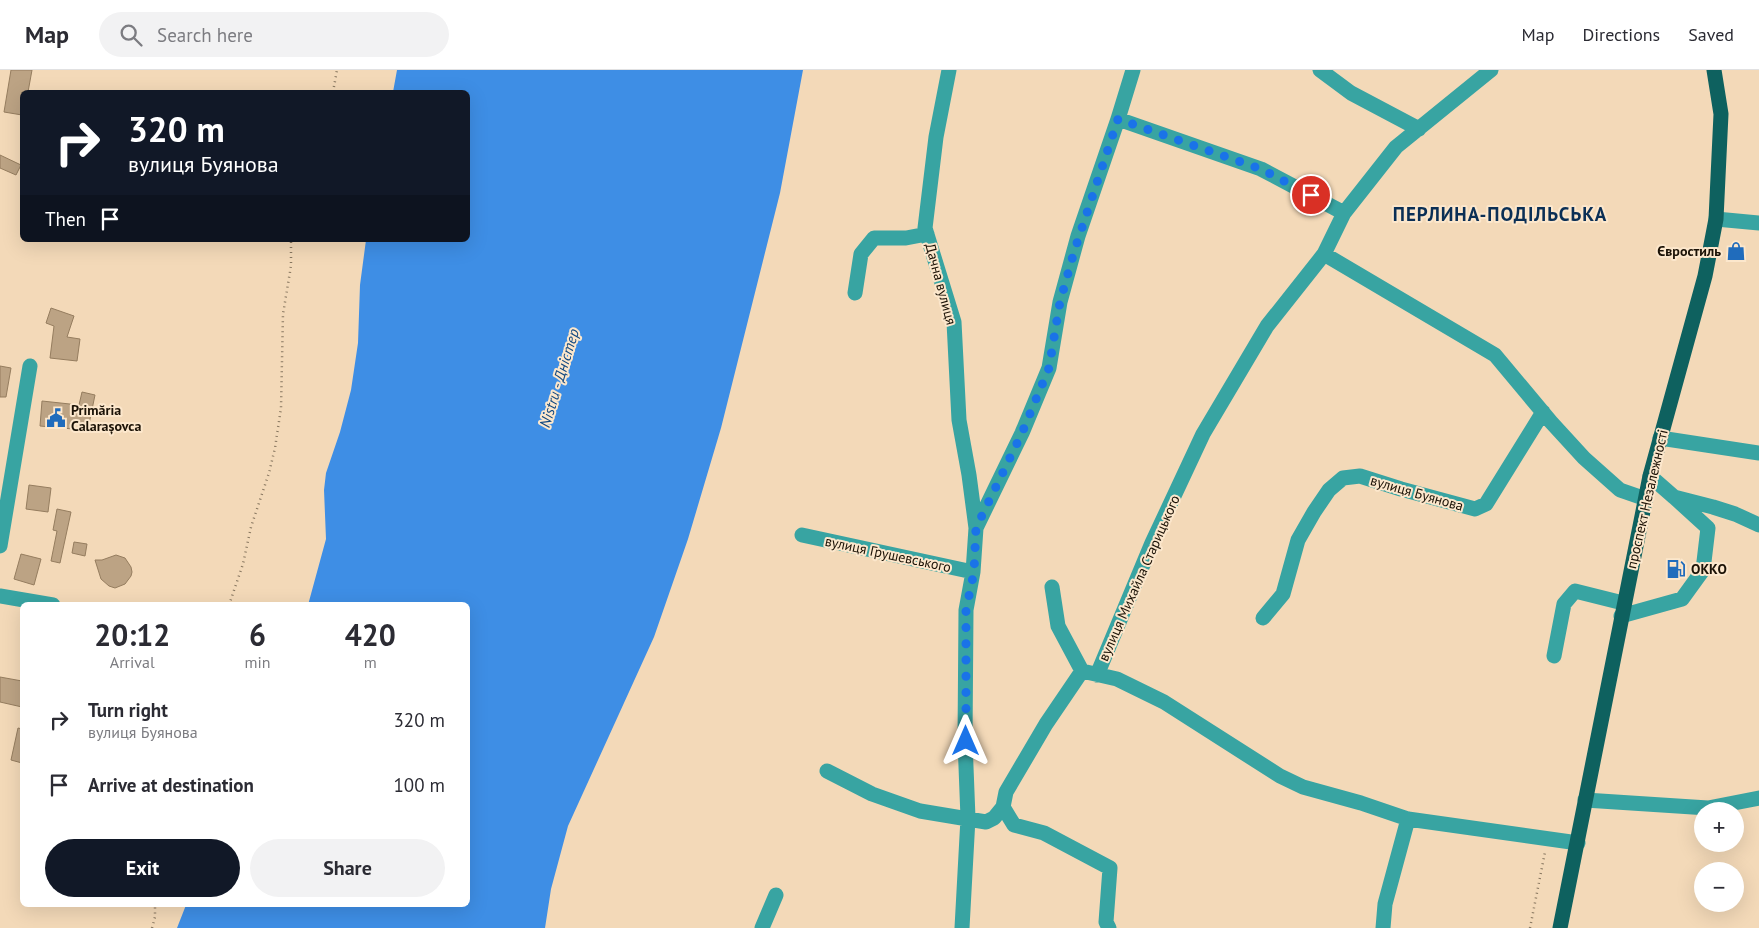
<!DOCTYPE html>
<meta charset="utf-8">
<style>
body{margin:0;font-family:"PT Sans",sans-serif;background:#f2f2f3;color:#2b2b33;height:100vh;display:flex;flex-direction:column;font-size:19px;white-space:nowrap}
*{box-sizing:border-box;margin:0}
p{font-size:16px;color:#7c7c81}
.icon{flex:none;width:28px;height:28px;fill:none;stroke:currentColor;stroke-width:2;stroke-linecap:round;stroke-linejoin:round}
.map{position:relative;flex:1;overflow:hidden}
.panel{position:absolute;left:20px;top:532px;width:450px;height:305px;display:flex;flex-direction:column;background:#fff;border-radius:8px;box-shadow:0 5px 20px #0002}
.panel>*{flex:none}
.top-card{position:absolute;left:20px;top:20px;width:450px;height:152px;border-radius:8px;box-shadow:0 5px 20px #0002;background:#111827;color:#fff;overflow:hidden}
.controls{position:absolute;left:1694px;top:732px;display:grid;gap:10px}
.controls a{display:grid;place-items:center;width:50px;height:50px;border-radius:50%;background:#fff;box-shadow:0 5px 20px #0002;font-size:25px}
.pin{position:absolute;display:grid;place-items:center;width:42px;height:42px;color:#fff;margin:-21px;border:2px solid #fff;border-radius:50%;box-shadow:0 1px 5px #0007}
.me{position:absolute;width:55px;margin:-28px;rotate:0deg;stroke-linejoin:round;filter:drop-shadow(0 0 4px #0008)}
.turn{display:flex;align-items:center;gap:18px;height:105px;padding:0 25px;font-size:22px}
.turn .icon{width:65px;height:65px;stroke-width:2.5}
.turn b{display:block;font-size:35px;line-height:42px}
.then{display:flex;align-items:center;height:48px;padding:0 25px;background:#0003;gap:10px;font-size:19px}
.eta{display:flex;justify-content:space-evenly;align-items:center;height:85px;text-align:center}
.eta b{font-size:30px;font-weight:700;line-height:35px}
.cta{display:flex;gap:10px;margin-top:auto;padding:10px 25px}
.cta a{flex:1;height:58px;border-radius:30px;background:#111827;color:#fff;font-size:20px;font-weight:700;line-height:58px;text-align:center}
.cta a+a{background:#f2f2f3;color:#2b2b33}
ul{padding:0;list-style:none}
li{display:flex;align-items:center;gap:15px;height:65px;padding:0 25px}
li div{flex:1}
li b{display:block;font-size:19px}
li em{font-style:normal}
header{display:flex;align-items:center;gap:30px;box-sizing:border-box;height:70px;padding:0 25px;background:#fff;border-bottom:1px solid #e1e1e2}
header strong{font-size:24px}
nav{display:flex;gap:28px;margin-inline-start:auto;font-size:18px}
.search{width:350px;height:45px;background:#f2f2f3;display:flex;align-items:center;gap:12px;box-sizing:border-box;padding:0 18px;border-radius:28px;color:#7c7c81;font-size:19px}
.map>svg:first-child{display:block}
.water{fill:#3e8ee5}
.building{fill:#bca384;stroke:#957d5f}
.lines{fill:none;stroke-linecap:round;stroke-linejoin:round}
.path{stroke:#887760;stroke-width:2.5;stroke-dasharray:1 4;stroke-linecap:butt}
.minor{stroke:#38a4a2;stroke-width:15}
.major{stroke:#0e615f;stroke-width:15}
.route{stroke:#1a73e8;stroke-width:9;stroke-dasharray:0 16.2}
.labels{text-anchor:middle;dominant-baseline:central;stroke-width:4;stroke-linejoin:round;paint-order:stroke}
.poi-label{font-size:14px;font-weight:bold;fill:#1b1206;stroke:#fce7cc;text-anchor:start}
.street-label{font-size:14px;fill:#1b1206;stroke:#fce7cc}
.water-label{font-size:15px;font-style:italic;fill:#114881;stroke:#fce7cc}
.district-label{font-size:19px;font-weight:bold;letter-spacing:1px;fill:#0b2f55;stroke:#fce7cc}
</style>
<header>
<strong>Map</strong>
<div class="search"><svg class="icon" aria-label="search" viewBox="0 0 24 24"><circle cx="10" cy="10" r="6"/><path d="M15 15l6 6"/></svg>Search here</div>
<nav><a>Map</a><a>Directions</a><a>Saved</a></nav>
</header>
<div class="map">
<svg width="1759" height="858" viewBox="0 0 1759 858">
<rect width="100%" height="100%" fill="#f3d9b8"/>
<path class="water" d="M 397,0 L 803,0 L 780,123 L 721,358 L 688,469 L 654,567 L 568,756 L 551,819 L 545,858 L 177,858 L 186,835 L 468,835 L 468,535 L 308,535 L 326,469 L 324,420 L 326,403 L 340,362 L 351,320 L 358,273 L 360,215 L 366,170 L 468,170 L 468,22 L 393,22 Z"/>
<path class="building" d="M 11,0 L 32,0 L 28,22 L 22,22 L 22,45 L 4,42 Z
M 0,85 L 21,95 L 16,105 L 0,98 Z
M 51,238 L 74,246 L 67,267 L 80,269 L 77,291 L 50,288 L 54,256 L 46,253 Z
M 0,296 L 11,298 L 6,327 L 0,327 Z
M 82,322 L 95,325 L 89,354 L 74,351 L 73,359 L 40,356 L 42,331 L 79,335 Z
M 29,415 L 51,418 L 48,442 L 26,439 Z
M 57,439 L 71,442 L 60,493 L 51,491 L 57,461 L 53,460 Z
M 74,472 L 87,474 L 85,486 L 72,483 Z
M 21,484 L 41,489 L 34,515 L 14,509 Z
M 116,485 L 125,488 L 131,497 L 132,502 L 131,506 L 125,514 L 115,518 L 109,516 L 101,509 L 95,490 L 102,490 Z
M 0,607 L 22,611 L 22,637 L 0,632 Z
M 18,658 L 22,659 L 22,693 L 11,690 Z"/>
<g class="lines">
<path class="path" d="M 333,22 L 337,0
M 229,535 L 243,494 L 251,457 L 269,403 L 275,378 L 281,338 L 283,244 L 291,196 L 291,170
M 152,858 L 155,847 L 155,835
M 1530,858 L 1545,782"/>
<path class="minor" d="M 949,0 L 936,67 L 925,158 L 954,252 L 959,350 L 969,405 L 976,458
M 1320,0 L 1351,23 L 1419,59
M 1118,49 L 1261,99 L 1344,143
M 1716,149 L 1759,153
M 1324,184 L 1495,285 L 1551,352 L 1584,388 L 1620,420 L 1646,429
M 855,223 L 861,184 L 874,168 L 906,168 L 927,164
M 1660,368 L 1759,383
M 1650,406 L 1674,427 L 1713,437 L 1735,444 L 1759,455
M 802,465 L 973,502
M 0,476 L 30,296
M 1052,517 L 1058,556 L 1082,601 L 1117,609 L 1164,632 L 1280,706 L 1303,717 L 1361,733 L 1408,749 L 1578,773
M 0,526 L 53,535
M 1621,546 L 1682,529 L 1703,500 L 1708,458 L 1674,427
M 1263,548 L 1283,524 L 1298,470 L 1314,442 L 1329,420 L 1343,408 L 1360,406 L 1401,419 L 1475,439 L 1486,434 L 1543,342
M 1554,586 L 1564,534 L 1575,521 L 1623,533
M 1097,605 L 1152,473 L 1203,364 L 1267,256 L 1324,184 L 1344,143 L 1396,77 L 1491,0
M 827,701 L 872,724 L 920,741 L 986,752 L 994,748 L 1003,737 L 1006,722 L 1046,654 L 1082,601
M 1585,730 L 1708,738 L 1759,728
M 1003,737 L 1014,755 L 1044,763 L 1110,798 L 1106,852 L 1109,858
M 762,858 L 776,825
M 962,858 L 968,748 L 965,671 L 966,540 L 973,502 L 976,458 L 1022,363 L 1049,298 L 1060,232 L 1078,166 L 1118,49 L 1133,0
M 1383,858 L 1385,834 L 1408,749"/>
<path class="major" d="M 1560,858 L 1650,406 L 1705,206 L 1716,149 L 1721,44 L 1714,0"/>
</g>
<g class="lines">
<path class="route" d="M 966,671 L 966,540 L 974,502 L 976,458 L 1022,363 L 1049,298 L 1060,232 L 1074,182 L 1118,49 L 1261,99 L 1311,125"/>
</g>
<defs>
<g id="shop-bare" transform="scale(1.5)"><path d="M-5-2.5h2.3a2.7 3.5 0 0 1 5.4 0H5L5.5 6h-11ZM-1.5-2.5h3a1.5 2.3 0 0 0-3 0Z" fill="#206cbc" stroke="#fce7cc" stroke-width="2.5" paint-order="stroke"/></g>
<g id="civic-bare" transform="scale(1.5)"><path d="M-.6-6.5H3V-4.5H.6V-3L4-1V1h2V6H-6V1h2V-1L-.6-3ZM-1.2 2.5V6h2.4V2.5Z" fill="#206cbc" stroke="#fce7cc" stroke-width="2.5" paint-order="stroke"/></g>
<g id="fuel-bare" transform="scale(1.5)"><path d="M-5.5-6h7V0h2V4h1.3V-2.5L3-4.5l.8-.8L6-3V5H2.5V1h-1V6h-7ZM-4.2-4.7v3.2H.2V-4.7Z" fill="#206cbc" stroke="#fce7cc" stroke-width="2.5" paint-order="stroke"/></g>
</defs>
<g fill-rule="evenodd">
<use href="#shop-bare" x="1736" y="181"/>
<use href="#civic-bare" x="56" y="348"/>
<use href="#fuel-bare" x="1676" y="499"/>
</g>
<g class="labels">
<g class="poi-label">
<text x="1721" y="181" text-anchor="end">Євростиль</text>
<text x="71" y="340">Primăria<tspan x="71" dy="16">Calarașovca</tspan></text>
<text x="1691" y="499">ОККО</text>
</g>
<g class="street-label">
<text transform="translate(941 214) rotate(75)">Дачна вулиця</text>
<text transform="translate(1417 423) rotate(16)">вулиця Буянова</text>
<text transform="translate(1647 429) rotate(-77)">проспект Незалежності</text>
<text transform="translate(888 484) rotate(12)">вулиця Грушевського</text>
<text transform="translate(1139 508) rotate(-66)">вулиця Михайла Старицького</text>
</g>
<g class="water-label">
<text transform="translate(559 308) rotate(-73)">Nistru - Дністер</text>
</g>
<g class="district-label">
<text x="1500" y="144">ПЕРЛИНА-ПОДІЛЬСЬКА</text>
</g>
</g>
</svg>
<div class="controls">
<a>+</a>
<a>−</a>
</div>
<div class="pin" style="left:1311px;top:125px;background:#d93025"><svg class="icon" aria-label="arrive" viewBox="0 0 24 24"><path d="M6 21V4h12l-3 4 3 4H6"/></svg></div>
<svg class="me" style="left:966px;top:671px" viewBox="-20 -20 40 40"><path d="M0-17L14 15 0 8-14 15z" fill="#1a73e8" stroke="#fff" stroke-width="4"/></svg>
<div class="top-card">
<div class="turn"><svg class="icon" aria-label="right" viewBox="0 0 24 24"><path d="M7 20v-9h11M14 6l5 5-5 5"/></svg><div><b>320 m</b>вулиця Буянова</div></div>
<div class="then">Then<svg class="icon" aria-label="arrive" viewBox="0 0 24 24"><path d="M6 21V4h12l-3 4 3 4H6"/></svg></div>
</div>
<section class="panel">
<div class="eta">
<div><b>20:12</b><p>Arrival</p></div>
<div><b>6</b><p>min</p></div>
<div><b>420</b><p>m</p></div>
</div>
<ul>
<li><svg class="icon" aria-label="right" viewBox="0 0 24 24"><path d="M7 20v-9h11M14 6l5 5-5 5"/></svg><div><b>Turn right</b><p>вулиця Буянова</p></div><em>320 m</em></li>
<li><svg class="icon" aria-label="arrive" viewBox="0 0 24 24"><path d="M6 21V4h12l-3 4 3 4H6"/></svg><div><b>Arrive at destination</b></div><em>100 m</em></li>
</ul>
<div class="cta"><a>Exit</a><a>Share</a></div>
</section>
</div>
